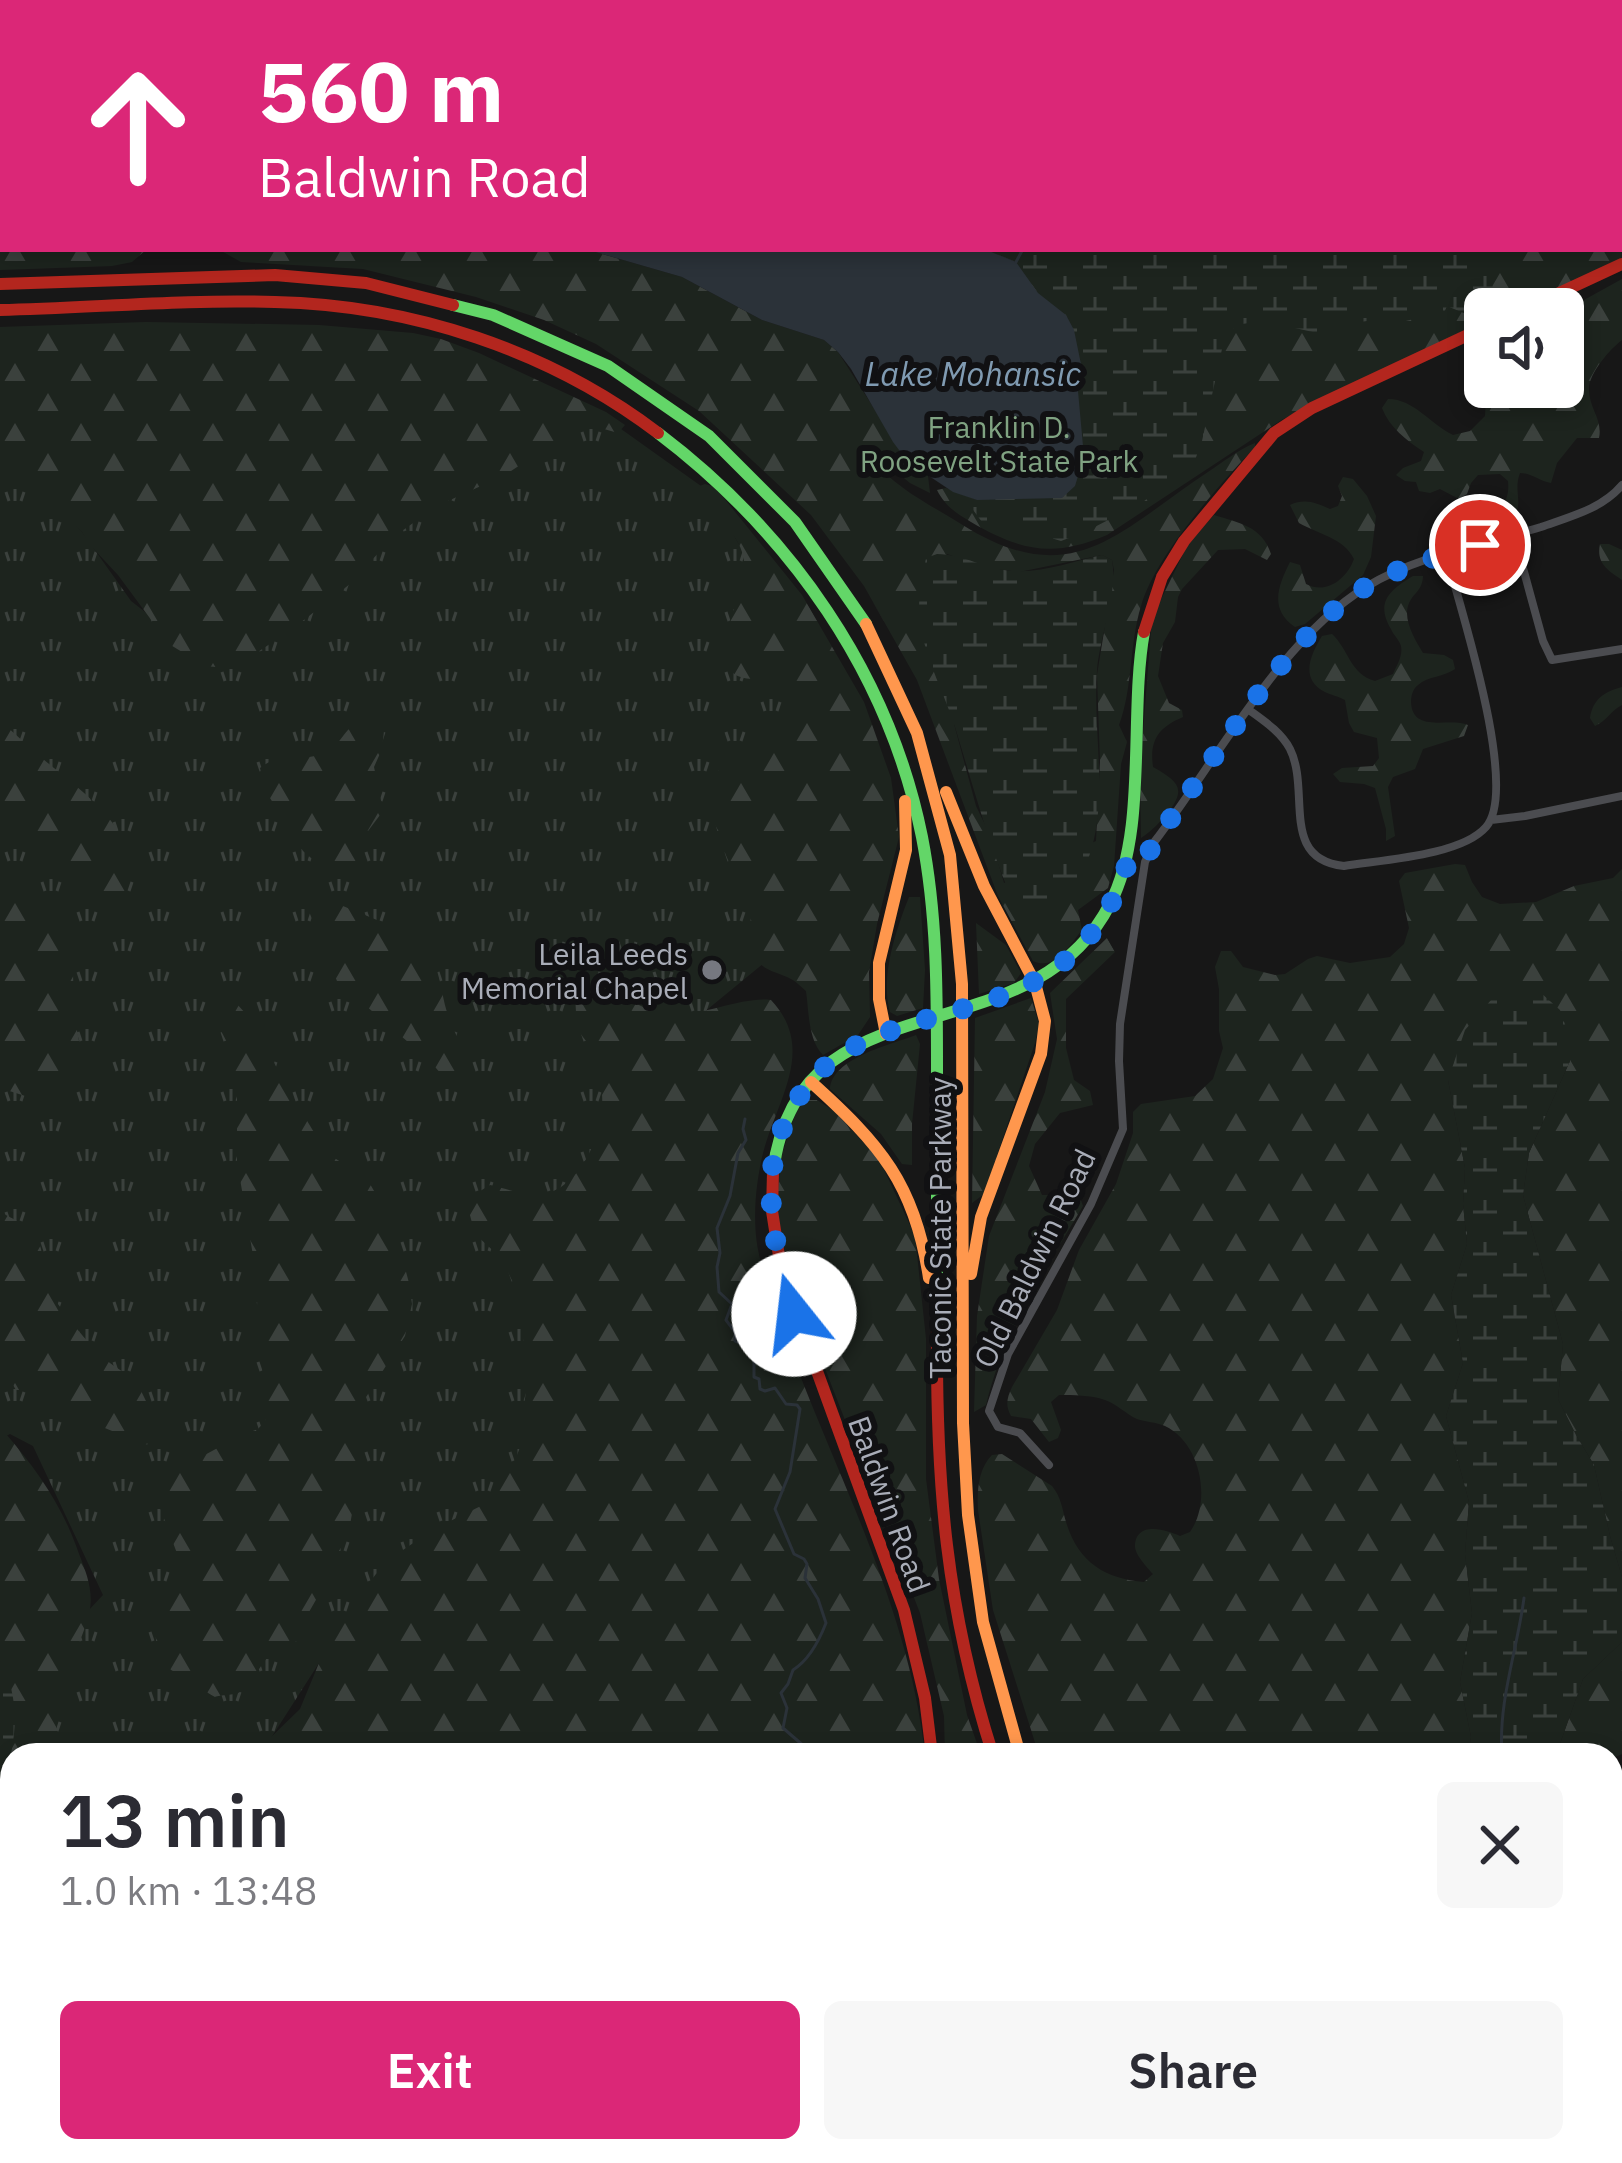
<!DOCTYPE html>
<meta charset="utf-8">
<style>
body{margin:0;font-family:"IBM Plex Sans",sans-serif;background:#f7f7f7;color:#2b2b33;height:100vh;display:flex;flex-direction:column;font-size:45px;white-space:nowrap}
*{box-sizing:border-box;margin:0}
p{font-size:39px;color:#7c7c81}
.icon{flex:none;width:66px;height:66px;fill:none;stroke:currentColor;stroke-width:2;stroke-linecap:round;stroke-linejoin:round}
.map{position:relative;flex:1;overflow:hidden}
.sheet{position:absolute;left:0px;top:1743px;width:1623px;height:420px;display:flex;flex-direction:column;background:#fff;border-radius:36px 36px 0 0;box-shadow:0 6px 18px #0003}
.sheet>*{flex:none}
.hud{position:absolute;left:0px;top:0px;width:1623px;height:252px;box-shadow:0 6px 18px #0003;background:#db2777;color:#fff;overflow:hidden}
.fabs{position:absolute;left:1464px;top:288px;display:grid;gap:24px}
.fabs a{display:grid;place-items:center;width:120px;height:120px;border-radius:18px;background:#fff;box-shadow:0 6px 18px #0003;font-size:60px}
.pin{position:absolute;display:grid;place-items:center;width:102px;height:102px;color:#fff;margin:-51px;border:6px solid #fff;border-radius:50%;box-shadow:0 3px 12px #0007}
.me{position:absolute;width:132px;margin:-66px;rotate:344deg;stroke-linejoin:round;filter:drop-shadow(0 0 9px #0008)}
.turn{display:flex;align-items:center;gap:42px;height:252px;padding:0 60px;font-size:54px}
.turn .icon{width:156px;height:156px;stroke-width:2.5}
.turn b{display:block;font-size:84px;line-height:102px}
.round{display:grid;place-items:center;flex:none;width:126px;height:126px;border-radius:18px;background:#f7f7f7}
.head{display:flex;align-items:center;justify-content:space-between;height:204px;padding:0 60px}
h1{font-size:72px;font-weight:600;line-height:90px}
.button{display:flex;gap:24px;margin-top:auto;padding:24px 60px}
.button a{flex:1;height:138px;border-radius:18px;background:#db2777;color:#fff;font-size:48px;font-weight:600;line-height:138px;text-align:center}
.button a+a{background:#f7f7f7;color:#2b2b33}
.map>svg:first-child{display:block}
.grass{fill:url(#grass-tufts)}
.forest{fill:url(#forest-firs);fill-rule:evenodd}
.wetland{fill:url(#wetland-marsh)}
.water{fill:#2b3239}
.lines{fill:none;stroke-linecap:round;stroke-linejoin:round}
.stream{stroke:#2b3239;stroke-width:3}
.street{stroke:#4b4c50;stroke-width:8}
.fast{stroke:#63d668;stroke-width:12}
.slow{stroke:#ff974d;stroke-width:12}
.jam{stroke:#b3261e;stroke-width:12}
.route{stroke:#1a73e8;stroke-width:21;stroke-dasharray:0 37.8}
.poi-dot{fill:#767880;stroke:#111113;stroke-width:4.5}
.labels{text-anchor:middle;dominant-baseline:central;stroke-width:12;stroke-linejoin:round;paint-order:stroke}
.park-label{font-size:30px;fill:#80a382;stroke:#111113}
.poi-label{font-size:30px;fill:#a9adb8;stroke:#111113;text-anchor:end}
.street-label{font-size:30px;fill:#a9adb8;stroke:#111113}
.water-label{font-size:33px;font-style:italic;fill:#809bb2;stroke:#111113}
</style>
<div class="map">
<svg width="1622" height="2163" viewBox="0 0 1622 2163">
<defs>
<pattern id="grass-tufts" width="24" height="20" patternUnits="userSpaceOnUse" patternTransform="scale(3)"><rect width="24" height="20" fill="#1d241e"/><path d="M3 7l-1-3M5 7V3M7 7l1-3M15 17l-1-3M17 17v-4M19 17l1-3" fill="none" stroke="#3b413d"/></pattern>
<pattern id="forest-firs" width="22" height="20" patternUnits="userSpaceOnUse" patternTransform="scale(3)"><rect width="22" height="20" fill="#1d241e"/><path d="M5 1l3.5 6h-7zM16 11l3.5 6h-7z" fill="#3b413d"/></pattern>
<pattern id="wetland-marsh" width="20" height="14" patternUnits="userSpaceOnUse" patternTransform="scale(3)"><rect width="20" height="14" fill="#1d241e"/><path d="M1 5h8M5 5V1M11 12h8M15 12V8" fill="none" stroke="#3b413d"/></pattern>
</defs>
<rect width="100%" height="100%" fill="#171717"/>
<path class="grass" d="M 571,414 L 621,429 L 708,491 L 805,658 L 770,958 L 636,1068 L 533,1489 L 319,1663 L 271,1738 L 265,1755 L 47,1755 L 73,1627 L 103,1595 L 33,1446 L 10,1434 L 0,1439 L 0,443 L 82,532 L 131,601 L 194,650 L 373,546 Z"/>
<path class="forest" d="M 1347,0 L 1622,0 L 1622,59 L 1620,61 L 1620,3 L 1348,3 Z
M 0,224 L 3,224 L 3,249 L 147,249 L 132,262 L 112,266 L 0,270 Z
M 1620,227 L 1622,260 L 1516,309 L 1485,309 L 1485,323 L 1283,419 L 1107,535 C 1053,558 1021,551 971,522 C 956,513 945,506 937,490 L 946,488 L 977,500 L 1016,262 L 984,249 L 1620,249 Z
M 218,249 L 585,249 L 682,277 L 762,320 L 824,340 L 838,352 L 908,462 L 928,476 L 930,493 L 910,483 L 876,455 L 873,459 C 894,488 931,505 961,524 C 1072,594 1116,533 1208,472 C 1223,462 1238,450 1255,443 L 1255,447 C 1219,485 1155,556 1141,606 C 1129,645 1133,688 1119,725 L 1127,742 L 1121,764 L 1114,866 L 1108,888 L 1078,910 L 1082,930 C 1069,946 1055,971 1033,961 L 998,896 L 917,680 L 864,586 L 811,515 L 699,411 L 596,344 L 544,320 L 476,297 L 363,269 L 241,262 ZM 947,554 L 988,568 L 1019,572 L 1102,555 L 1112,560 L 1114,570 L 1097,675 L 1100,762 L 1096,841 L 1004,883 L 990,835 L 976,806 L 954,724 Z
M 1622,279 L 1622,340 C 1610,349 1588,374 1589,390 C 1589,408 1603,420 1599,438 L 1577,438 L 1557,463 L 1551,483 C 1539,481 1532,473 1520,473 C 1511,495 1531,512 1500,524 L 1492,518 C 1503,506 1510,499 1508,481 L 1500,474 L 1478,475 L 1471,483 L 1467,494 L 1459,499 L 1440,489 L 1430,493 L 1419,491 L 1416,482 L 1405,481 L 1396,475 L 1403,468 L 1421,461 L 1424,452 C 1406,440 1390,428 1382,408 L 1388,399 C 1414,399 1430,424 1453,435 L 1470,431 L 1485,416 C 1486,401 1487,389 1477,376 L 1481,367 L 1485,369 L 1485,387 L 1563,387 L 1563,309 L 1560,309 L 1584,300 Z
M 146,322 L 319,325 L 413,333 L 441,339 L 479,353 L 563,392 L 606,412 L 625,425 L 618,433 L 597,427 L 576,428 L 505,475 L 437,506 L 392,538 L 350,584 L 291,630 L 247,659 L 216,667 L 205,666 L 169,644 L 118,575 L 90,545 L 82,532 L 46,496 L 11,470 L 0,466 L 0,327 Z
M 1343,477 L 1353,479 L 1367,496 L 1376,516 L 1371,557 L 1363,575 L 1305,624 L 1295,627 C 1269,609 1278,586 1290,562 L 1300,565 L 1306,584 C 1326,595 1347,579 1354,559 C 1344,538 1318,534 1299,523 L 1290,505 C 1306,498 1315,503 1330,509 L 1338,506 L 1342,496 L 1338,486 Z
M 705,484 L 715,487 L 802,595 L 864,702 L 891,778 L 899,837 L 877,924 L 869,972 L 870,1017 L 858,1035 L 823,1055 C 808,1040 809,1011 806,991 C 801,987 797,982 791,979 C 777,971 762,972 754,955 C 748,943 752,924 750,910 C 748,898 741,887 736,877 C 723,851 705,808 715,780 C 718,772 721,761 728,756 C 737,749 752,751 763,748 C 782,742 799,717 792,697 C 781,663 737,695 726,662 C 716,631 751,589 743,555 C 736,527 706,513 697,487 Z
M 1214,515 C 1239,523 1262,526 1271,554 L 1267,560 L 1245,549 L 1218,550 L 1182,589 L 1178,597 L 1175,622 L 1163,643 L 1158,676 L 1169,703 L 1182,710 L 1183,717 C 1159,727 1149,740 1153,767 C 1175,780 1188,787 1169,811 C 1160,822 1153,830 1141,838 L 1140,771 L 1152,618 L 1189,542 Z
M 1600,544 L 1609,544 L 1622,550 L 1622,580 C 1607,570 1596,563 1600,544 Z
M 1413,576 L 1423,576 C 1422,591 1415,591 1409,603 C 1402,619 1415,640 1423,653 L 1444,655 L 1453,660 L 1455,669 C 1444,677 1428,676 1418,685 C 1413,689 1411,695 1411,702 C 1412,734 1450,717 1468,725 L 1464,736 L 1423,749 L 1415,769 L 1393,777 L 1388,787 L 1395,836 L 1386,841 L 1386,829 L 1375,788 L 1364,784 L 1340,782 L 1333,774 L 1342,768 L 1373,766 L 1379,758 L 1377,738 L 1354,732 L 1349,723 L 1345,700 C 1338,696 1331,695 1325,692 C 1299,679 1311,654 1322,636 L 1332,634 C 1349,650 1350,674 1375,681 L 1393,674 C 1397,665 1403,656 1401,646 C 1399,639 1394,636 1391,629 C 1375,602 1390,590 1413,576 Z
M 1622,687 L 1622,705 C 1611,710 1607,721 1595,726 L 1590,718 C 1593,699 1604,692 1622,687 Z
M 369,720 L 384,731 L 382,749 L 374,767 L 382,805 L 380,815 L 368,831 L 358,858 L 351,866 L 334,873 L 326,871 L 303,851 L 265,790 L 260,768 C 286,748 298,764 324,753 C 345,745 341,724 369,720 Z
M 0,722 C 16,733 28,747 43,759 C 81,791 148,834 126,893 L 116,898 C 99,891 77,886 61,875 C 37,860 32,831 0,829 Z
M 1455,864 L 1465,865 L 1472,882 L 1482,897 L 1500,904 L 1536,902 L 1574,886 L 1613,878 L 1622,869 L 1622,1577 L 1610,1536 L 1594,1465 L 1576,1435 L 1558,1399 L 1563,1344 L 1523,1195 L 1529,1153 L 1570,1061 L 1448,1080 L 1465,1168 L 1463,1204 L 1467,1244 L 1451,1295 L 1463,1363 L 1446,1416 L 1469,1502 L 1465,1554 L 1472,1613 L 1460,1682 L 1471,1737 L 1468,1755 L 1039,1755 L 993,1610 L 978,1510 C 977,1491 978,1469 992,1455 L 1002,1454 L 1052,1486 C 1061,1497 1062,1508 1066,1522 C 1078,1562 1105,1579 1144,1582 L 1153,1574 C 1147,1567 1135,1555 1135,1546 C 1136,1520 1167,1530 1180,1536 L 1190,1532 C 1212,1501 1201,1443 1165,1426 C 1156,1422 1146,1422 1137,1419 C 1126,1414 1117,1404 1105,1400 C 1091,1395 1073,1395 1059,1395 L 1051,1402 L 1061,1430 L 1058,1438 L 1049,1442 L 1031,1419 L 1011,1416 C 1005,1405 1007,1398 1012,1387 L 1057,1310 L 1079,1250 L 1116,1184 L 1133,1133 L 1133,1112 L 1141,1104 L 1195,1096 L 1213,1079 L 1223,1048 L 1219,1031 L 1219,989 L 1215,967 L 1221,951 L 1231,951 L 1243,967 L 1275,975 L 1285,974 L 1308,959 L 1317,956 L 1350,963 L 1390,957 L 1404,944 L 1409,928 L 1399,881 L 1405,873 Z
M 28,887 L 44,898 L 59,925 L 73,973 L 74,1014 L 83,1063 L 80,1083 L 72,1091 L 41,1101 L 0,1088 L 0,899 Z
M 321,897 L 416,936 C 440,955 439,988 448,1015 C 454,1033 466,1052 469,1070 C 471,1081 468,1089 462,1098 L 429,1060 L 337,981 L 308,909 L 312,900 Z
M 909,897 L 920,897 L 925,970 L 923,1008 L 897,1016 L 890,1012 C 880,977 896,930 909,897 Z
M 976,923 L 1006,945 L 1021,973 L 1014,983 L 979,994 Z
M 1107,938 L 1115,952 L 1066,999 L 1066,1048 L 1074,1080 L 1090,1091 L 1093,1105 L 1060,1113 L 1035,1144 L 1029,1166 L 1042,1195 L 1079,1195 L 1083,1206 C 1045,1270 1003,1332 986,1405 L 974,1412 L 977,1316 L 989,1236 L 1045,1092 L 1057,1039 L 1050,993 Z
M 556,950 C 595,961 619,1003 659,1013 C 695,1021 739,996 771,1000 C 817,1049 777,1099 763,1153 C 755,1186 751,1229 761,1262 C 808,1429 906,1580 925,1755 L 259,1755 L 265,1743 L 300,1709 L 319,1663 L 314,1654 L 298,1641 C 261,1644 258,1686 236,1694 C 235,1694 216,1696 215,1697 C 205,1692 199,1686 191,1680 C 182,1674 172,1673 166,1665 C 142,1632 165,1593 181,1564 L 159,1505 L 160,1486 L 175,1471 L 238,1437 L 258,1429 L 265,1421 L 266,1411 L 257,1306 L 258,1285 L 237,1161 L 237,1099 L 232,1057 L 230,1048 L 220,1029 L 217,1010 L 226,1003 L 236,1003 L 256,1025 L 283,1081 L 315,1134 L 333,1157 L 367,1179 L 393,1223 L 409,1283 L 412,1304 L 405,1336 L 361,1405 L 357,1484 L 348,1537 L 331,1563 L 325,1584 L 309,1612 L 310,1622 L 319,1628 L 345,1614 L 376,1574 L 400,1552 L 434,1529 L 489,1502 L 512,1468 L 524,1437 L 524,1406 L 528,1376 L 523,1335 L 524,1305 L 501,1258 L 475,1234 L 467,1204 L 472,1196 L 490,1185 C 504,1188 522,1195 536,1195 C 580,1194 605,1132 602,1094 C 600,1080 597,1061 591,1048 C 588,1042 583,1038 580,1033 C 573,1018 579,1000 571,987 C 564,976 553,970 549,957 Z
M 1031,998 L 1039,1024 L 1035,1043 L 984,1194 L 972,1203 L 975,1018 Z
M 916,1035 L 920,1044 L 912,1124 L 912,1165 L 902,1164 L 881,1134 L 830,1089 C 832,1058 890,1045 916,1035 Z
M 807,1100 L 817,1100 L 834,1111 L 879,1159 L 915,1236 L 926,1339 L 926,1479 L 939,1579 L 967,1715 L 981,1755 L 945,1755 L 944,1716 L 920,1613 L 793,1286 L 776,1213 L 781,1157 L 795,1115 L 799,1106 Z
M 0,1212 C 15,1220 37,1229 41,1249 C 44,1267 40,1276 51,1294 C 66,1316 86,1342 106,1360 C 118,1370 134,1376 141,1391 C 150,1408 158,1427 149,1444 L 130,1447 L 117,1433 L 100,1426 L 53,1390 L 16,1390 C 8,1377 11,1366 0,1354 Z
M 0,1431 L 6,1434 C 38,1471 63,1507 79,1554 C 86,1572 93,1589 90,1609 C 86,1633 71,1656 65,1680 C 58,1704 56,1730 56,1755 L 12,1755 L 12,1935 L 6,1950 L 12,1971 L 12,2151 L 163,2151 L 169,2163 L 0,2163 L 0,1790 L 9,1767 L 0,1661 Z
M 1622,1642 L 1622,1754 L 1611,1759 L 1611,1755 L 1556,1755 L 1583,1679 Z
M 1611,1929 L 1622,1939 L 1622,1966 L 1618,1981 L 1622,1987 L 1622,2163 L 1249,2163 L 1243,2151 L 1611,2151 Z
M 297,2151 L 568,2151 L 552,2163 L 305,2163 Z
M 945,2151 L 1000,2151 L 1008,2163 L 943,2163 L 942,2154 Z
M 1055,2151 L 1081,2151 L 1089,2157 L 1099,2158 L 1110,2151 L 1156,2151 L 1161,2163 L 1045,2163 L 1044,2160 Z"/>
<path class="wetland" d="M 805,0 L 1189,0 L 1190,3 L 807,3 Z
M 984,249 L 1502,249 C 1492,271 1489,270 1494,296 C 1483,300 1477,309 1466,314 L 1447,306 L 1443,315 L 1436,319 L 1429,315 L 1402,322 L 1374,320 L 1353,323 L 1335,334 L 1322,334 L 1263,321 L 1235,325 L 1222,349 L 1202,441 L 1195,460 L 1143,502 L 1085,532 L 1061,541 L 1014,527 L 982,522 L 962,495 L 977,500 L 1046,500 L 1084,457 L 1078,391 L 1082,369 L 1066,315 L 1038,293 L 1016,262 Z
M 937,554 C 963,554 987,570 1014,571 C 1042,573 1075,561 1102,555 L 1112,560 C 1118,593 1100,635 1097,670 C 1091,749 1121,840 1060,904 C 1047,917 1040,925 1021,919 C 992,858 975,792 955,727 C 944,692 925,659 920,622 C 917,601 922,579 926,558 Z
M 1513,983 L 1531,984 L 1560,1010 L 1571,1042 L 1570,1061 L 1529,1153 L 1523,1195 L 1563,1344 L 1558,1399 L 1576,1435 L 1594,1465 L 1610,1536 L 1622,1577 L 1622,1642 L 1583,1679 L 1556,1755 L 1468,1755 L 1471,1737 L 1460,1682 L 1472,1613 L 1465,1554 L 1469,1502 L 1446,1416 L 1463,1363 L 1451,1295 L 1467,1244 L 1463,1204 L 1465,1168 L 1448,1080 L 1465,1030 L 1498,992 Z
M 0,1661 C 23,1700 16,1749 0,1790 Z"/>
<path class="water" d="M 0,0 L 805,0 L 807,3 L 3,3 L 3,224 L 0,224 Z
M 585,249 L 984,249 L 1016,262 L 1038,293 L 1066,315 L 1074,330 L 1082,369 L 1078,391 L 1084,457 L 1075,486 L 1062,498 L 977,500 L 953,492 L 908,462 L 893,442 L 851,369 L 838,352 L 824,340 L 762,320 L 682,277 Z"/>
<g class="lines">
<path class="stream" d="M 1016,262 L 1023,249
M 745,1119 L 743,1129 L 746,1140 L 738,1153 L 730,1196 L 717,1228 L 720,1253 L 717,1267 L 719,1292 L 732,1304 L 726,1320 L 735,1332 L 735,1341 L 754,1350 L 754,1377 L 759,1379 L 760,1389 L 765,1391 L 775,1388 L 786,1404 L 797,1405 L 800,1409 L 790,1472 L 775,1509 L 794,1554 L 804,1559 L 807,1564 L 805,1578 L 818,1599 L 826,1623 C 819,1641 809,1660 793,1670 L 788,1684 L 781,1693 L 787,1708 L 783,1728 L 805,1747 L 810,1755
M 1502,1755 C 1498,1702 1517,1651 1524,1598
M 0,2069 L 12,2077
M 55,2151 L 56,2163
M 400,2151 L 417,2151
M 1507,2151 L 1512,2163
M 376,2163 L 378,2158 L 388,2151"/>
<path class="street" d="M 1514,535 L 1543,641 L 1552,660 L 1622,649
M 1249,710 C 1264,721 1281,732 1290,749 C 1311,791 1279,859 1344,866 C 1380,860 1461,856 1486,827 C 1520,789 1459,604 1446,554
M 1491,820 L 1525,816 L 1622,796
M 1049,1465 L 1020,1433 L 998,1427 L 989,1411 L 1008,1354 L 1091,1204 L 1123,1129 L 1119,1061 L 1120,1024 L 1145,862 L 1155,841 C 1216,761 1281,639 1366,587 C 1418,555 1483,545 1541,527 C 1569,517 1602,509 1622,485"/>
<path class="fast" d="M 453,305 L 493,315 L 608,366 L 709,436 L 795,522 L 866,624
M 658,433 C 790,533 889,673 922,837 C 938,919 937,1001 937,1083 C 937,1166 937,1248 937,1331
M 773,1172 C 798,970 1029,1062 1110,904 C 1148,832 1129,714 1144,632
M 936,2151 L 936,2163"/>
<path class="slow" d="M 866,624 L 917,733 L 950,855 L 962,984 L 963,1423 L 968,1515 L 983,1622 L 1020,1755
M 946,792 L 984,886 L 1035,983 L 1045,1021 L 1041,1054 L 981,1217 L 971,1274
M 886,1034 L 879,999 L 879,963 L 906,850 L 905,801
M 811,1082 C 880,1144 915,1184 929,1278
M 1175,2151 L 1181,2163"/>
<path class="jam" d="M 0,284 L 275,275 L 366,283 L 453,305
M 1525,309 L 1622,264
M 0,310 C 92,308 183,299 275,302 C 411,305 549,350 658,433
M 1144,632 L 1162,577 L 1184,541 L 1274,433 L 1312,408 L 1485,327
M 773,1172 L 772,1211 L 782,1275 L 904,1610 L 925,1698 L 932,1755
M 937,1331 C 936,1484 946,1608 993,1755
M 1229,2151 L 1236,2163"/>
</g>
<g class="lines">
<path class="route" d="M 794,1314 C 772,1239 753,1163 801,1094 C 815,1074 833,1057 855,1046 C 940,1003 1037,1011 1097,926 C 1111,906 1122,884 1128,860 L 1145,862 L 1154,841 C 1216,761 1281,639 1367,586 C 1401,566 1442,555 1480,545"/>
</g>
<circle class="poi-dot" cx="712" cy="970" r="12"/>
<g class="labels">
<g class="park-label">
<text x="999" y="426">Franklin D.<tspan x="999" dy="34">Roosevelt State Park</tspan></text>
</g>
<g class="poi-label">
<text x="688" y="953">Leila Leeds<tspan x="688" dy="34">Memorial Chapel</tspan></text>
</g>
<g class="street-label">
<text transform="translate(939 1228) rotate(-90)">Taconic State Parkway</text>
<text transform="translate(1034 1258) rotate(-64)">Old Baldwin Road</text>
<text transform="translate(890 1504) rotate(70)">Baldwin Road</text>
</g>
<g class="water-label">
<text x="973" y="373">Lake Mohansic</text>
</g>
</g>
</svg>
<div class="fabs">
<a><svg class="icon" aria-label="sound" viewBox="0 0 24 24"><path d="M4 9h4l5-4v14l-5-4H4zM17 9q2 3 0 6"/></svg></a>
</div>
<div class="pin" style="left:1480px;top:545px;background:#d93025"><svg class="icon" aria-label="arrive" viewBox="0 0 24 24"><path d="M6 21V4h12l-3 4 3 4H6"/></svg></div>
<svg class="me" style="left:794px;top:1314px" viewBox="-20 -20 40 40"><circle r="19" fill="#fff"/><path d="M0-13L10 11 0 6-10 11z" fill="#1a73e8"/></svg>
<div class="hud">
<div class="turn"><svg class="icon" aria-label="ahead" viewBox="0 0 24 24"><path d="M12 20V5M6 11l6-6 6 6"/></svg><div><b>560 m</b>Baldwin Road</div></div>
</div>
<section class="sheet">
<div class="head"><div><h1>13 min</h1><p>1.0 km · 13:48</p></div><a class="round"><svg class="icon" aria-label="close" viewBox="0 0 24 24"><path d="M6 6l12 12M18 6L6 18"/></svg></a></div>
<div class="button"><a>Exit</a><a>Share</a></div>
</section>
</div>
